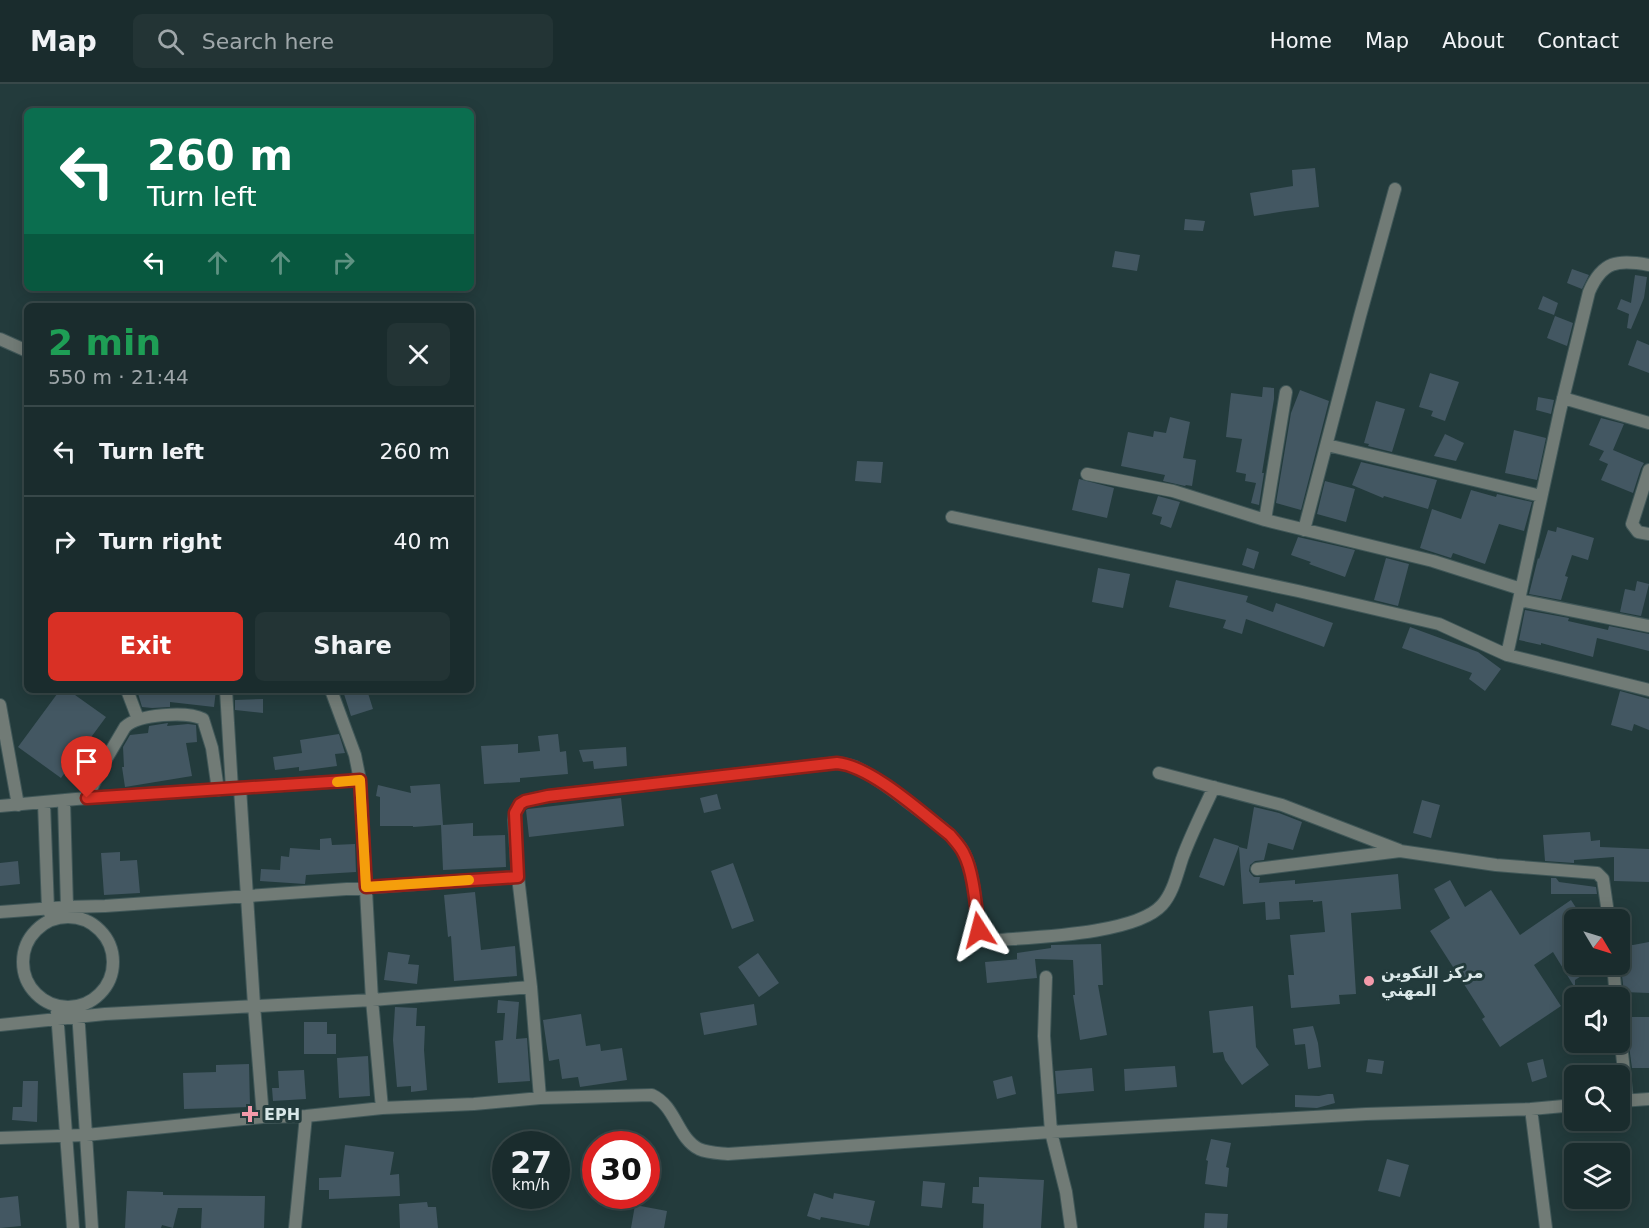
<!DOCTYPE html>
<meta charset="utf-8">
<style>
body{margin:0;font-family:"DejaVu Sans",Vazirmatn,sans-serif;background:#233435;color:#f1f3f6;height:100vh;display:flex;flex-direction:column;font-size:22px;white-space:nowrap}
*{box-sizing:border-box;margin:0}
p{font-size:20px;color:#9fa7aa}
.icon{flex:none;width:33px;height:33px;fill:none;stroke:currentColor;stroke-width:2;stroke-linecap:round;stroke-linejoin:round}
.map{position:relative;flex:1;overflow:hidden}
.details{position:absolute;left:24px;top:219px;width:450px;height:390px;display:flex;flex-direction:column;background:#1a2c2d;border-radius:9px;box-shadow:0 3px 15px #0003,0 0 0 2px #384849}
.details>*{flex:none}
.guide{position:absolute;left:24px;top:24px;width:450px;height:183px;border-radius:9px;box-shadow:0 3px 15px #0003,0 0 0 2px #384849;background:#0b6e4f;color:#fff;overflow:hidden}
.needle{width:39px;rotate:128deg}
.controls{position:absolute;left:1564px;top:825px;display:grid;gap:12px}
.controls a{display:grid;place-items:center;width:66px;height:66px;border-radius:9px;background:#1a2c2d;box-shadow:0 3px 15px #0003,0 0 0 2px #384849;font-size:30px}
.speed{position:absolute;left:492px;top:1047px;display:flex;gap:12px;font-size:30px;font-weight:700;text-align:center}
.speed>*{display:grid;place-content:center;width:78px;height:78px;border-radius:50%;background:#1a2c2d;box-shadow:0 3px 15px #0003,0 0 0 2px #384849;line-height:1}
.speed small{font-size:15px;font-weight:400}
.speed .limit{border:9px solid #d22;background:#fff;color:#111}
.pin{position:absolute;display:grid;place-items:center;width:51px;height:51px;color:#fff;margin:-62px -26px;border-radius:50% 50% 50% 0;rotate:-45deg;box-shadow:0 0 6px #0007}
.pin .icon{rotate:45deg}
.me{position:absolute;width:66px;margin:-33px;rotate:351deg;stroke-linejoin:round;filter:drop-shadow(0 0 4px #0008)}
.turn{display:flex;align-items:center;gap:21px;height:126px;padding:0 24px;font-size:27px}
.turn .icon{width:78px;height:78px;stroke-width:2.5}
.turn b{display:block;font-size:42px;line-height:51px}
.lanes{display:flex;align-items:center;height:57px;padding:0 24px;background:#0003;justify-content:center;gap:30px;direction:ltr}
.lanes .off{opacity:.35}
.round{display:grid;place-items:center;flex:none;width:63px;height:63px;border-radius:9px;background:#233435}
.head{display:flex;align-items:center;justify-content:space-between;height:102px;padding:0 24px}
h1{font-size:36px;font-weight:800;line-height:45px;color:#1e9e55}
.primary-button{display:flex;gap:12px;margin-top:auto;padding:12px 24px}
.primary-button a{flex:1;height:69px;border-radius:9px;background:#d93025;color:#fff;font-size:24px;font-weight:800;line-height:69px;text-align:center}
.primary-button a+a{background:#233435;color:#f1f3f6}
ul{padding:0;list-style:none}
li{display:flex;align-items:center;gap:18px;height:90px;padding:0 24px;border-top:2px solid #384849}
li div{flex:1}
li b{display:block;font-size:22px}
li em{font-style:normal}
header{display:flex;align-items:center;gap:36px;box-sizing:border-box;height:84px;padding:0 30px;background:#1a2c2d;border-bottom:2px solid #384849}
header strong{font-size:28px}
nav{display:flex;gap:33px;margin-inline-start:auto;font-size:21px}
.search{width:420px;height:54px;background:#233435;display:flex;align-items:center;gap:15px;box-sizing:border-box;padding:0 21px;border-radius:9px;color:#9fa7aa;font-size:22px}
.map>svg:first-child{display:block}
.building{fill:#435762}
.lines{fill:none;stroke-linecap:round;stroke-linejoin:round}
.minor-casing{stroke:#405758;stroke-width:14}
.minor{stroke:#717b76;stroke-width:12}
.route-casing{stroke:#8d1f18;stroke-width:15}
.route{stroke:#d93025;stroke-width:10}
.slow{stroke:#f59e0b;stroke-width:10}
.poi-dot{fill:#f39aaa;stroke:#233b3c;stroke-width:2}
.labels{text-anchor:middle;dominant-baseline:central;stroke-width:6;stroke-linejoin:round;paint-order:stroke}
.poi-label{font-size:16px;font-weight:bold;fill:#d9e7e8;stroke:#233b3c;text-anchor:start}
</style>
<header>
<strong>Map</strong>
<div class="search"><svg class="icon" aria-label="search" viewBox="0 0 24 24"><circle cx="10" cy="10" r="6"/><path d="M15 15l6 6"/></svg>Search here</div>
<nav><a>Home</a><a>Map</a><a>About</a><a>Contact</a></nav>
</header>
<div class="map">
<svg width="1649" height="1144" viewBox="0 0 1649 1144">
<rect width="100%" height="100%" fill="#233b3c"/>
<path class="building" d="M 1315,84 L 1319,123 L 1286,127 L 1254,132 L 1250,109 L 1293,102 L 1292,86 Z
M 1185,135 L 1205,137 L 1203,147 L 1184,146 Z
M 1115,167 L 1140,171 L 1137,187 L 1112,183 Z
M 1572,185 L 1589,191 L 1582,205 L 1567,199 Z
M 1635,191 L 1647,193 L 1644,214 L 1631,245 L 1627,244 L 1629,230 L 1617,225 L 1621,215 L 1631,219 Z
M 1543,212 L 1558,219 L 1554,231 L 1538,225 Z
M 1555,232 L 1573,239 L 1567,262 L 1547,254 Z
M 1637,256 L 1649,261 L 1649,289 L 1628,281 Z
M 1430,289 L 1459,298 L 1445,337 L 1431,332 L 1433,327 L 1419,323 Z
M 1263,303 L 1274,304 L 1274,315 L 1262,389 L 1264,389 L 1259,421 L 1251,419 L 1256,399 L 1245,397 L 1246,390 L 1236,388 L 1242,355 L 1226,353 L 1231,309 L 1262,313 Z
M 1300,306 L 1329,317 L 1301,426 L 1276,419 L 1291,329 Z
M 1538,313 L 1554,316 L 1551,330 L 1536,326 Z
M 1376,317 L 1405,325 L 1392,368 L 1368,362 L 1369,360 L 1364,359 Z
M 1170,333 L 1190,338 L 1183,374 L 1196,376 L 1192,402 L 1186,401 L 1185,402 L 1163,397 L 1165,391 L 1121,382 L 1128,348 L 1153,353 L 1154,347 L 1166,349 Z
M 1601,334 L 1624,340 L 1613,366 L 1644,379 L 1641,384 L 1633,409 L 1601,396 L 1608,380 L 1599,376 L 1604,367 L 1589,361 Z
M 1514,346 L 1546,354 L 1537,396 L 1505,389 Z
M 1445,350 L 1464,359 L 1456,377 L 1434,372 Z
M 857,377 L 883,378 L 881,399 L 855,397 Z
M 1361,378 L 1437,396 L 1428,425 L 1384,412 L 1383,414 L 1352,401 Z
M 1079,395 L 1114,404 L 1107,434 L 1072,426 Z
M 1325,397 L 1355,405 L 1346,438 L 1317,430 Z
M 1471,406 L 1496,413 L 1497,410 L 1532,418 L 1524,447 L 1499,440 L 1485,480 L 1453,469 L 1451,474 L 1420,464 L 1432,425 L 1461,435 Z
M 1158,412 L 1180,418 L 1171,444 L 1160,440 L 1162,433 L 1152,430 Z
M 1557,443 L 1594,454 L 1588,476 L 1572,471 L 1565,492 L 1568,493 L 1561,516 L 1529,510 L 1538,474 L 1539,475 L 1548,446 L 1556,448 Z
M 1298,453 L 1355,466 L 1345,493 L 1309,480 L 1311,478 L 1291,471 Z
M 1247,464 L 1259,468 L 1254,485 L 1242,481 Z
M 1386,474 L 1409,480 L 1398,522 L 1374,516 Z
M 1098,484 L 1130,490 L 1123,524 L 1092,518 Z
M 1176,496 L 1248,512 L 1246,518 L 1273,528 L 1276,519 L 1333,539 L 1324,563 L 1246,535 L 1242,550 L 1223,544 L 1226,536 L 1169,523 Z
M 1637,497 L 1649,500 L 1641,532 L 1620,528 L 1625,505 L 1635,507 Z
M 1525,526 L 1569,534 L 1568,537 L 1608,546 L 1609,542 L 1649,550 L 1649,567 L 1597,554 L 1593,573 L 1541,559 L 1541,561 L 1519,556 Z
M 1410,543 L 1478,568 L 1501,585 L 1485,607 L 1469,595 L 1472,589 L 1402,564 Z
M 60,606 L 68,606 L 106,633 L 61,694 L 18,663 Z
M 137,606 L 216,606 L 214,623 L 170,618 L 170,623 L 152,624 L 142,623 Z
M 357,606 L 367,606 L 373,625 L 351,632 L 344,610 Z
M 1620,607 L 1649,615 L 1649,646 L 1634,640 L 1632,647 L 1611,641 Z
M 263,615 L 263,629 L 235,626 L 235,616 Z
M 168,639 L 167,642 L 188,640 L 196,641 L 197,658 L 186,659 L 192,692 L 125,703 L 122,683 L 124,683 L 123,663 L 130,651 L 148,649 L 149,642 Z
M 339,650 L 345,669 L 335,670 L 337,682 L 299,687 L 299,683 L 275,686 L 273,673 L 302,669 L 300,656 Z
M 558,650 L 560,668 L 566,667 L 568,690 L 520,694 L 520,698 L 484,700 L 481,662 L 518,660 L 518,669 L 540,667 L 538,652 Z
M 626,663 L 627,682 L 594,685 L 593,677 L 583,678 L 579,666 Z
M 440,700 L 443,741 L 473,739 L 473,752 L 505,751 L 506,783 L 443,786 L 441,741 L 413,743 L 413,742 L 380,742 L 380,713 L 376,712 L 378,701 L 411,709 L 410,702 Z
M 717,710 L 721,725 L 704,729 L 700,714 Z
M 621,714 L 624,742 L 529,753 L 526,726 L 528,725 Z
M 1422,716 L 1440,721 L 1431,754 L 1413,749 Z
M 1254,723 L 1279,729 L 1302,738 L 1293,766 L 1268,759 L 1264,776 L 1255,777 L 1250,781 L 1249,787 L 1251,790 L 1254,793 L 1260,793 L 1259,799 L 1295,796 L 1295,800 L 1398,790 L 1401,825 L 1351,829 L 1356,910 L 1339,911 L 1340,920 L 1291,924 L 1288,891 L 1294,891 L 1290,851 L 1325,848 L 1322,817 L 1313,818 L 1313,816 L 1279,818 L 1280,835 L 1266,836 L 1265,818 L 1243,820 L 1239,763 L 1247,765 Z
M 1590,748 L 1591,757 L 1600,756 L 1600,763 L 1649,765 L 1649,798 L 1614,797 L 1614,773 L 1574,776 L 1574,779 L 1545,777 L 1543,751 Z
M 331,754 L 332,761 L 355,760 L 356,788 L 306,791 L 305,800 L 260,797 L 261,785 L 280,786 L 281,772 L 289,773 L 290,764 L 320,766 L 320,755 Z
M 1214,754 L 1239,762 L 1224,802 L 1199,793 Z
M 120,768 L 120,777 L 137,776 L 140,809 L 104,811 L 101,769 Z
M 18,777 L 20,800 L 0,802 L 0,779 Z
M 733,779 L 754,837 L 732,845 L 711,787 Z
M 1551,794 L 1556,794 L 1559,798 L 1596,803 L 1597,810 L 1551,810 Z
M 1450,796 L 1465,823 L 1491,806 L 1520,851 L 1571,816 L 1584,836 L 1575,836 L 1575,880 L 1600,880 L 1575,896 L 1575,904 L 1553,868 L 1534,881 L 1561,922 L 1500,963 L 1482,935 L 1485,933 L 1430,847 L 1450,834 L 1434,805 Z
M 475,808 L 481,866 L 515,862 L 517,892 L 454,897 L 451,852 L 448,853 L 444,811 Z
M 1649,858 L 1649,909 L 1624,908 L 1620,876 L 1620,860 L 1633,861 Z
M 1101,860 L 1103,901 L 1098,901 L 1107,951 L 1080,956 L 1073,911 L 1075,911 L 1073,876 L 1035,875 L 1037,894 L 987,899 L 985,878 L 1020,875 L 1017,875 L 1017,869 L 1051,864 L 1051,861 Z
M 388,868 L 410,871 L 408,880 L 419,881 L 417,900 L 384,896 Z
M 758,869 L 779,899 L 759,913 L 738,883 Z
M 498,916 L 519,918 L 516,955 L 527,954 L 530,997 L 498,999 L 495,957 L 503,956 L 505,929 L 497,929 Z
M 754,920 L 757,941 L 704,951 L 700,929 Z
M 1253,922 L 1256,963 L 1269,981 L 1242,1001 L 1225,976 L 1223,968 L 1213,969 L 1209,927 Z
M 395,923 L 417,924 L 416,942 L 425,942 L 424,966 L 427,1006 L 411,1008 L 411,1002 L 397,1003 L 393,956 Z
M 581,930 L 586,962 L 600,960 L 601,967 L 622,964 L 627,996 L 580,1003 L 578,993 L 562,995 L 559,975 L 549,977 L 543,936 Z
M 1628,933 L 1649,933 L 1649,984 L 1632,984 L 1627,947 Z
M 304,938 L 327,938 L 327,950 L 336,950 L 336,970 L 304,970 Z
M 1313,942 L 1318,959 L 1321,983 L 1308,985 L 1305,960 L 1295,961 L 1293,945 Z
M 368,972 L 370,1012 L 339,1014 L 337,974 Z
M 1368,975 L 1384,977 L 1382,990 L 1366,988 Z
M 1543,975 L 1547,993 L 1532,998 L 1527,979 Z
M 249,980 L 250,1023 L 184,1025 L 183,989 L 216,988 L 216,981 Z
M 1175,982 L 1177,1003 L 1125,1007 L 1124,985 Z
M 1092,984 L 1094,1007 L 1057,1010 L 1055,987 Z
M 304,986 L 306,1015 L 273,1017 L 272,1004 L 279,1004 L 278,987 Z
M 1012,992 L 1016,1010 L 997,1015 L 993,997 Z
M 23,997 L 38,997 L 37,1038 L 12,1036 L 13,1023 L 22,1023 Z
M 1328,1010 L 1333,1010 L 1335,1019 L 1317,1024 L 1295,1023 L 1295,1011 L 1319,1012 Z
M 1211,1055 L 1231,1059 L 1226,1083 L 1229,1084 L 1227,1103 L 1205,1100 L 1208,1077 L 1206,1076 Z
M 345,1061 L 394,1068 L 390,1091 L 399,1090 L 400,1112 L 329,1115 L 329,1106 L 319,1106 L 319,1094 L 341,1093 Z
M 1387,1075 L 1409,1081 L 1400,1113 L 1378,1107 Z
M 979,1093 L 1044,1096 L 1041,1144 L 983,1144 L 984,1120 L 972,1119 L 973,1103 L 979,1103 Z
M 923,1097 L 945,1099 L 942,1124 L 921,1122 Z
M 127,1107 L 163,1108 L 163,1111 L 265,1112 L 264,1144 L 201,1144 L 202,1124 L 178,1124 L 173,1144 L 162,1141 L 161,1144 L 125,1144 Z
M 814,1109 L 833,1115 L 834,1109 L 875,1117 L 869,1142 L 821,1133 L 820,1136 L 807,1132 Z
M 18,1112 L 21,1142 L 0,1144 L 0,1114 Z
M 427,1118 L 428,1123 L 436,1123 L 438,1144 L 400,1144 L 399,1120 Z
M 635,1121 L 667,1127 L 664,1144 L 631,1144 Z
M 1205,1129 L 1228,1130 L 1227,1144 L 1204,1144 Z"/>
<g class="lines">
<g class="minor-casing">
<path id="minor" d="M 0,255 L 27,267
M 1563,314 L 1649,339
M 1327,361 L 1541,412
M 1649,386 L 1632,440 L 1638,448 L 1649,450
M 1087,390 L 1173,407 L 1265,436 L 1433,477 L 1521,505
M 952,433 L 1298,507 L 1439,540 L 1507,571 L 1649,606
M 1265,436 L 1286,308
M 1304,446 L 1360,232 L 1395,105
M 1519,516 L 1649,542
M 1507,571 L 1560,327 L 1589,208 C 1602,177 1618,175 1649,181
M 127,606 L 138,635
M 226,606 L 232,705
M 331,606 L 355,671 L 360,696 L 372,916 L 382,1024
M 0,621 L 18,721
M 1159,689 L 1282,721 L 1399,766
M 240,704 L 254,921 L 263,1033
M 87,714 L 102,682 L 125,643 C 138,630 187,627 203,635 L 212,664 L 218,706
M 64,717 L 67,823 L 68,829
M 44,719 L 48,825 L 51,831
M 0,722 L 87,714 L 360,696
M 1257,785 L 1400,767 L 1496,781 L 1597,789 L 1603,795 L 1609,836
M 518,793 L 514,736 L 515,729 L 520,720 L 525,717 L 548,712 L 837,679 C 845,680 852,681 859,685 C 879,695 896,709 913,722 C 931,736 953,749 964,769 C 974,788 976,825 979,846 L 984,852 L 998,856 C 1037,853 1136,850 1162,821 C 1173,809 1177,790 1182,775 C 1191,750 1203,727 1214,703
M 0,828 L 67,823 L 105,822 L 518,793 L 531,903 L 372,916 L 105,930 L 0,941
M23 878a45 45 0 1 1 90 0a45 45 0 1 1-90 0Z
M 1613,880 L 1616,914
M 1046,893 L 1044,952 L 1051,1048 L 1066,1108 L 1071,1144
M 78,927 L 92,1144
M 57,928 L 73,1144
M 1620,950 L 1627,1016
M 540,1014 L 652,1011 C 676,1022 677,1054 699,1065 C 708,1069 719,1069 728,1070 L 1051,1048 L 1366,1030 L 1531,1025 L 1575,1021
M 1621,1017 L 1649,1015
M 1531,1025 L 1546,1144
M 0,1054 L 86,1051 L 263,1033 L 306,1032 L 382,1024 L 474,1020 L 540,1014 L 531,903
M 295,1144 L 306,1032"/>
</g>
<use href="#minor" class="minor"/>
</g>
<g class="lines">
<g class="route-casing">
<path id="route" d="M 87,714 L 360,696 L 366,803 L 518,793 L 515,729 L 520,720 L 525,717 L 548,712 L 837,679 C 871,682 922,729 950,751 C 955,757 961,763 964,770 C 974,789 976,825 979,846"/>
</g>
<use href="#route" class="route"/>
<path class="slow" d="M 337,698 L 360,696 L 366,803 L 469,796"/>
</g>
<g class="poi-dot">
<circle cx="1369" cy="897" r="6"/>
<path d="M247 1021h6v6h6v6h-6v6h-6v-6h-6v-6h6z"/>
</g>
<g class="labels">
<g class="poi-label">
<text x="1381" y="888">مركز التكوين<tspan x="1381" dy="18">المهني</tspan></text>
<text x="264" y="1030">EPH</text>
</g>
</g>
</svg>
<div class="controls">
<a><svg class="needle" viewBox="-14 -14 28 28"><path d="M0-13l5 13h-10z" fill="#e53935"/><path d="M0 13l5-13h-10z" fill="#9fa7aa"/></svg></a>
<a><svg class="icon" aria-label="sound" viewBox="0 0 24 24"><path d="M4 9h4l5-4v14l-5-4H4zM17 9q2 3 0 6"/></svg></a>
<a><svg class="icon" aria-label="search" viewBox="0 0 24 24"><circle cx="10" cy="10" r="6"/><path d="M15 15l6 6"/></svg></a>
<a><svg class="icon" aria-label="layers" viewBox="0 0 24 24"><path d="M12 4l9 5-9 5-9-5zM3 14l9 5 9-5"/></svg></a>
</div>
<div class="speed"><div>27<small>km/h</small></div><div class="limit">30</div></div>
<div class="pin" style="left:87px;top:714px;background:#d93025"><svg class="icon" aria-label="arrive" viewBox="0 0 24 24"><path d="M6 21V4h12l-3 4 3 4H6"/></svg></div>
<svg class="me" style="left:979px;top:846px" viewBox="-20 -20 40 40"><path d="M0-17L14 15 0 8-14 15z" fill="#d93025" stroke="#fff" stroke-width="4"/></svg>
<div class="guide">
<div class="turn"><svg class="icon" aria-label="left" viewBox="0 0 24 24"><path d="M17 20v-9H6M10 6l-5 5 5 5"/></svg><div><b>260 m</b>Turn left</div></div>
<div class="lanes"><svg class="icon" aria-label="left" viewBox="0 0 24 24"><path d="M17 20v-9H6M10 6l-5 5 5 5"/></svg><svg class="icon off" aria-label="ahead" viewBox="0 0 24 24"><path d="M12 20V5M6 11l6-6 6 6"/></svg><svg class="icon off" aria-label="ahead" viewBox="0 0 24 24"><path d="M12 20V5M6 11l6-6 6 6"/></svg><svg class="icon off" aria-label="right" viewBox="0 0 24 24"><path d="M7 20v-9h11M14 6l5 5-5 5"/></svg></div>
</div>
<section class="details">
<div class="head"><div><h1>2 min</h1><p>550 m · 21:44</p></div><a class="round"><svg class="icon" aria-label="close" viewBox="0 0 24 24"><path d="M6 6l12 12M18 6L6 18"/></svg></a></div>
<ul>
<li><svg class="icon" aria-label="left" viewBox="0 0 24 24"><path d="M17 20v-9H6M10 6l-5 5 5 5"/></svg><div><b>Turn left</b></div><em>260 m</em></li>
<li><svg class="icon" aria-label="right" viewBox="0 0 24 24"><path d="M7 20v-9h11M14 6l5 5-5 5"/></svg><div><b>Turn right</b></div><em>40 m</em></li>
</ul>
<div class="primary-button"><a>Exit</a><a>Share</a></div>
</section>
</div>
